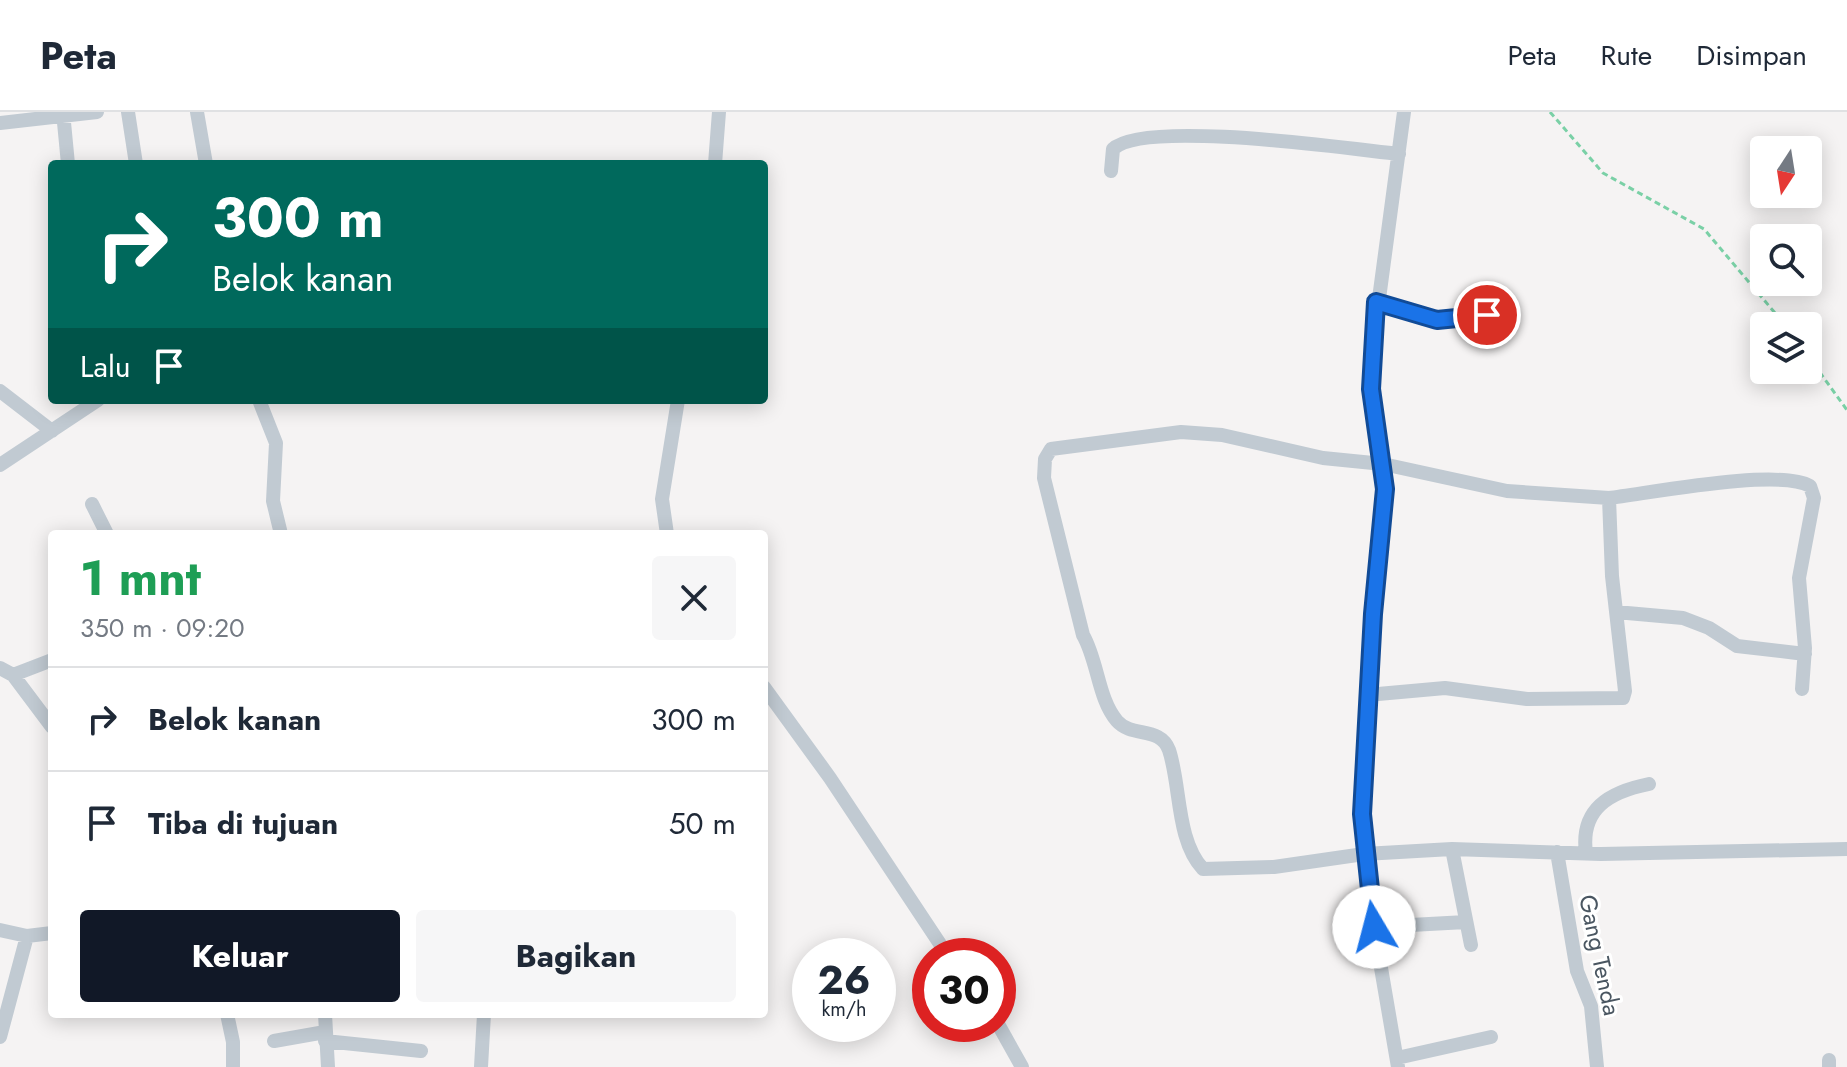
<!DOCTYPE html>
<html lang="id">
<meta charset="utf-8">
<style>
body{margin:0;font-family:Jost,sans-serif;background:#f6f6f7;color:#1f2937;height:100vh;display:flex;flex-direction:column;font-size:30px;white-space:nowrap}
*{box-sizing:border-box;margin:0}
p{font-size:26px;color:#747a83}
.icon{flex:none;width:44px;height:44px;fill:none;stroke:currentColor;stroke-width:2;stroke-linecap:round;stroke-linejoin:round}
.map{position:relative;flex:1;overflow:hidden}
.drawer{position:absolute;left:48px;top:418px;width:720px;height:488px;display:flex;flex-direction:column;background:#fff;border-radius:8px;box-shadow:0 4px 20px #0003}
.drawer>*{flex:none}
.guide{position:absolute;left:48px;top:48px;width:720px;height:244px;border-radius:8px;box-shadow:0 4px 20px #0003;background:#00695c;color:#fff;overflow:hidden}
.needle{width:52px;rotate:192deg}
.fabs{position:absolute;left:1750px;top:24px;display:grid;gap:16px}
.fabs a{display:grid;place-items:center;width:72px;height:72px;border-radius:8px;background:#fff;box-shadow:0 4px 20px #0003;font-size:40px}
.speed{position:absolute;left:792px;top:826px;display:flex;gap:16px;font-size:40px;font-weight:700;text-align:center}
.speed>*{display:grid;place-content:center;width:104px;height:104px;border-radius:50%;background:#fff;box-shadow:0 4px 20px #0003;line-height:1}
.speed small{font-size:20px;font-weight:400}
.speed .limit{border:12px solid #d22;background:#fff;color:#111}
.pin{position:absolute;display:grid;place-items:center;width:68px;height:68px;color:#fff;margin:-34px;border:4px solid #fff;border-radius:50%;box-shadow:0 2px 8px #0007}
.me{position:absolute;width:88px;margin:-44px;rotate:352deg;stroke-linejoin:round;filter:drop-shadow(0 0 6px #0008)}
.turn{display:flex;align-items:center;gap:28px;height:168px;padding:0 32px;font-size:36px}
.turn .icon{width:104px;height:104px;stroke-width:2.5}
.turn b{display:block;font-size:56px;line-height:68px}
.then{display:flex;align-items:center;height:76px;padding:0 32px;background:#0003;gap:16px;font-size:30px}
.round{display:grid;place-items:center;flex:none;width:84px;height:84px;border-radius:8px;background:#f6f6f7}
.head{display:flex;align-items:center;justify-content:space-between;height:136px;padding:0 32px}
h1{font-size:48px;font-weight:700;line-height:60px;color:#1e9e55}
.action{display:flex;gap:16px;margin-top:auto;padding:16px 32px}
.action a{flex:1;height:92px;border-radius:8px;background:#111827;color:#fff;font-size:32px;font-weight:700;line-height:92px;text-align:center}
.action a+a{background:#f6f6f7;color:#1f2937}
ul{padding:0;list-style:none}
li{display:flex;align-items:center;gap:24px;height:104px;padding:0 32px;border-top:2px solid #e0e1e3}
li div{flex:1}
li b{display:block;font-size:30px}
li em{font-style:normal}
header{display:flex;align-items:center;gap:48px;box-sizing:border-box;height:112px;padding:0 40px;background:#fff;border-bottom:2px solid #e0e1e3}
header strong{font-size:38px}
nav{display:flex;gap:44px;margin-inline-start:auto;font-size:28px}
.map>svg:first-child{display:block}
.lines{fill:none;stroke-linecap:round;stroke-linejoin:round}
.path{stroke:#7ad0a6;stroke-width:3;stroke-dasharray:6 4;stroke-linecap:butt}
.minor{stroke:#c1cad2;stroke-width:14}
.route-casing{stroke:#114b97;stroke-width:20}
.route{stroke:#1a73e8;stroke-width:14}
.labels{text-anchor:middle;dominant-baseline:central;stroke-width:6;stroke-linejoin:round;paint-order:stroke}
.street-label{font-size:24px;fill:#4a5661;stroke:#fff}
</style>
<header>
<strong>Peta</strong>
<nav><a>Peta</a><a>Rute</a><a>Disimpan</a></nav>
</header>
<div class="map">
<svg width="1847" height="955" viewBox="0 0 1847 955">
<rect width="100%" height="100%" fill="#f5f3f3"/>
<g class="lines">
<path class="path" d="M 1550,0 L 1603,61 L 1704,117 L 1786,214
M 1808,244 L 1847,298"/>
<path class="minor" d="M 63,0 L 68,52
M 128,0 L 136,52
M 197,0 L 206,52
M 0,11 L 97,0
M 715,52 L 719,0
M 1111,59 L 1113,37 C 1144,7 1350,37 1399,42
M 1376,190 L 1424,207 L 1487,203
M 0,279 L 52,319
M 259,288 L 276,331 L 273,389 L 281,422
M 0,353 L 98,288
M 1609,386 C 1651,381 1778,356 1810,374 L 1814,386 L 1799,466 L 1805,536 L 1802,577
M 92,392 L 107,422
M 667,422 L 662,387 L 678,288
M 1616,500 L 1683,506 L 1709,516 L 1737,534 L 1805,542
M 0,556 L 13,563 L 52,615
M 13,563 L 52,548
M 764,575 L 830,666 L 948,844
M 1367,583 L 1445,576 L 1527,587 L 1623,586 L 1625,579 L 1612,464 L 1609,386 L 1507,379 L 1383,352 L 1323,346 L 1222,323 L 1181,320 L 1051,337 L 1045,347 L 1044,366 L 1083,523 C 1098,549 1098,587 1117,609 C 1132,626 1160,614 1169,638 C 1181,674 1176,728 1203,757 L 1274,755 L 1364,742 L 1452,737 L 1601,742 L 1847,737
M 1452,737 L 1471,833
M 1557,740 L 1577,859 L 1591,894 L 1597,955
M 1586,741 C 1580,697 1609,680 1649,672
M 1374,815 L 1466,810
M 0,818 L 27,824 L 52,821
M 227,902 L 233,930 L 233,955
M 325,902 L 328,955
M 998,912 L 1022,955
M 0,925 L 27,824
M 274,929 L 325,920
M 325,929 L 421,939
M 1397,946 L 1491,925
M 481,955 L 484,902
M 1398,955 L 1374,815 L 1362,702 L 1375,475 L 1385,377 L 1371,277 L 1372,239 L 1404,0
M 1829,955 L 1829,948"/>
</g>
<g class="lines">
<g class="route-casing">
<path id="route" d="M 1374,815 L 1362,702 L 1373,502 L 1385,377 L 1371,277 L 1376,190 L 1437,208 L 1487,203"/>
</g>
<use href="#route" class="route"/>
</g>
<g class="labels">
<g class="street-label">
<text transform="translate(1600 843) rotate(78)">Gang Tenda</text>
</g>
</g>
</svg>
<div class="fabs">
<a><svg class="needle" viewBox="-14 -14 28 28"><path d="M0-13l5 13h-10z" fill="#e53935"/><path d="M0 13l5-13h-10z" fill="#747a83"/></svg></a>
<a><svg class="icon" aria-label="search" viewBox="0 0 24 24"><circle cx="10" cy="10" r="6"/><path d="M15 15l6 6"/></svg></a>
<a><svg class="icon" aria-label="layers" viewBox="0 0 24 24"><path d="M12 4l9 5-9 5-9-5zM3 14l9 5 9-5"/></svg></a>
</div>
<div class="speed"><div>26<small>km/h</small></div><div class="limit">30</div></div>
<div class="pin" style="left:1487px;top:203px;background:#d93025"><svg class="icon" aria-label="arrive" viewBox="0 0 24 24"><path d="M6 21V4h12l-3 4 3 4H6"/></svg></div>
<svg class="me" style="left:1374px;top:815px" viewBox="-20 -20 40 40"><circle r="19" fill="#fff"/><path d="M0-13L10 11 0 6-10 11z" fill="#1a73e8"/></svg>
<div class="guide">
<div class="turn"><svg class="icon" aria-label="right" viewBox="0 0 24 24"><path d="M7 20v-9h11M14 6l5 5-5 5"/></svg><div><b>300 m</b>Belok kanan</div></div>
<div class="then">Lalu<svg class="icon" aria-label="arrive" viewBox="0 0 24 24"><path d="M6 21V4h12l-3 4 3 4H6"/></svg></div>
</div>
<section class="drawer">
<div class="head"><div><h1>1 mnt</h1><p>350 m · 09:20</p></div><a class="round"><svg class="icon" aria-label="close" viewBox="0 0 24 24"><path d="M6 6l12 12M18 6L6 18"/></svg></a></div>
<ul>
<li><svg class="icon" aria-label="right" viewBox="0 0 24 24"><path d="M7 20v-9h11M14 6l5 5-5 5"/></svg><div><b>Belok kanan</b></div><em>300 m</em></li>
<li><svg class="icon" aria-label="arrive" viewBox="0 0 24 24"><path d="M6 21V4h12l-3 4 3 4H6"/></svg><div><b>Tiba di tujuan</b></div><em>50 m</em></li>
</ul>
<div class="action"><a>Keluar</a><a>Bagikan</a></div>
</section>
</div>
